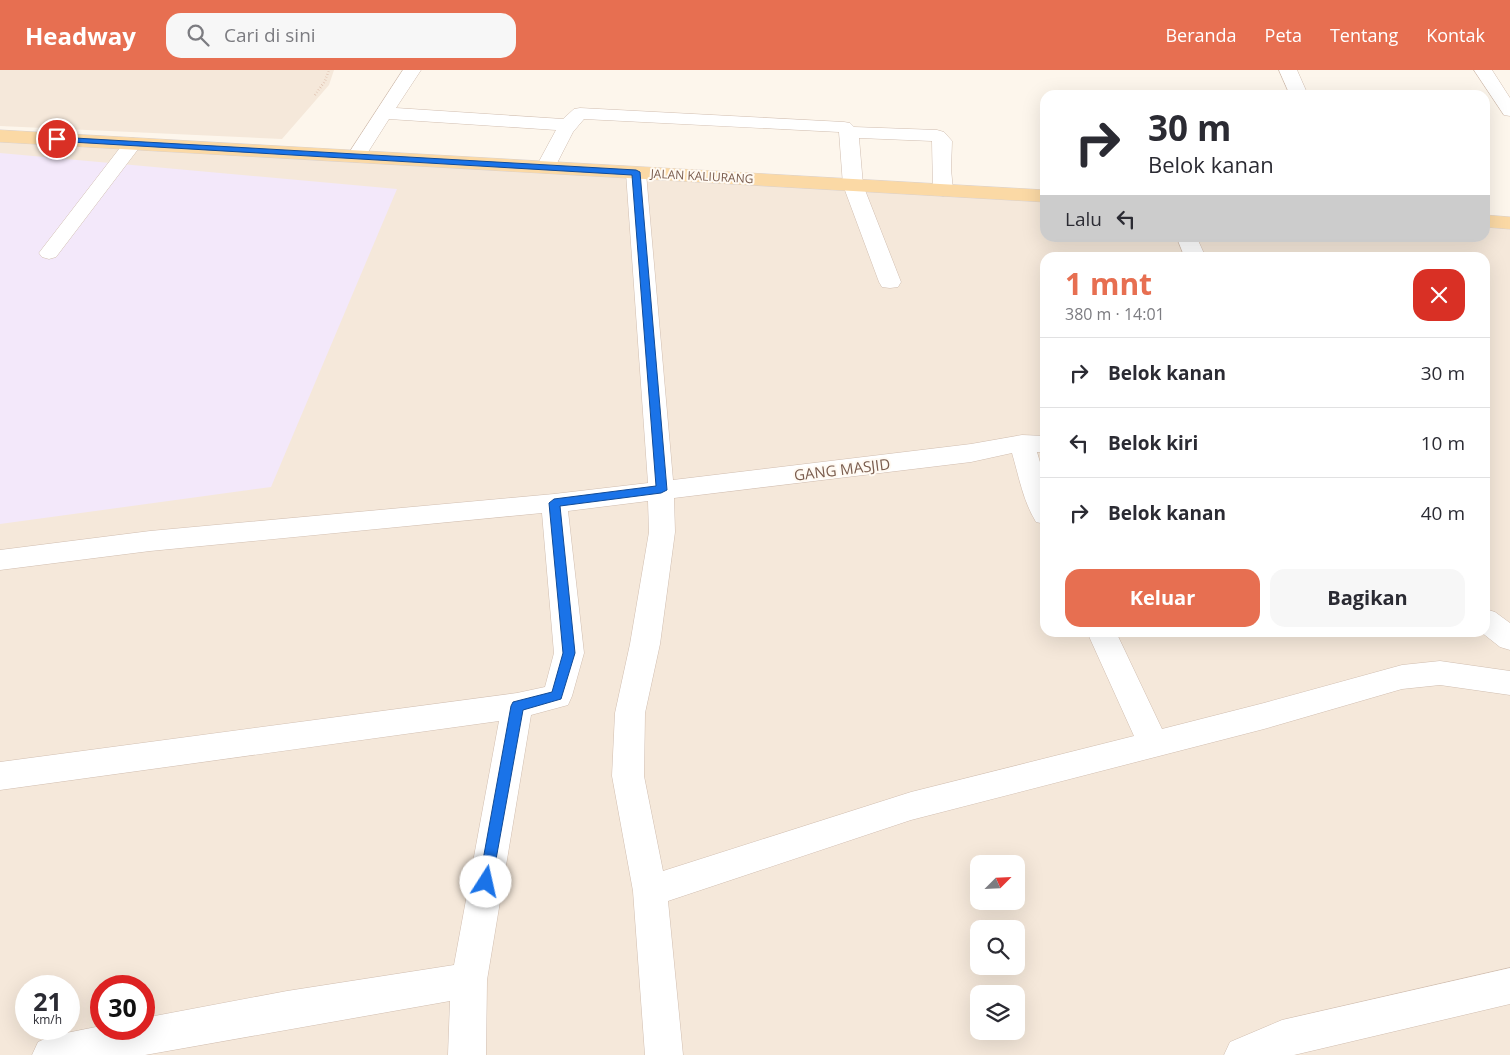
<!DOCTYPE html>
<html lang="id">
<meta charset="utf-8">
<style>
body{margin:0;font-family:"Open Sans",sans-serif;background:#f7f7f7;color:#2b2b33;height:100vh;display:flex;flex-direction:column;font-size:19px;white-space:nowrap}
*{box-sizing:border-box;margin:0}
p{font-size:16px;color:#7c7c81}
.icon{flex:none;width:28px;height:28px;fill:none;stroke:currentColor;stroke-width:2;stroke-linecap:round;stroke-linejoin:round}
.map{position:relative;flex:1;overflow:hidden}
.side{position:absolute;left:1040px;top:182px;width:450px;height:385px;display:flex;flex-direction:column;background:#fff;border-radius:15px;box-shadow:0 5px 20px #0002}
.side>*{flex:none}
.guide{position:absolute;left:1040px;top:20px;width:450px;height:152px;border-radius:15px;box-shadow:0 5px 20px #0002;background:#fff;color:#2b2b33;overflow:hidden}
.needle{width:32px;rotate:66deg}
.buttons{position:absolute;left:970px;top:785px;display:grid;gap:10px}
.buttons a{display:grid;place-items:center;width:55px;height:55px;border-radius:10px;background:#fff;box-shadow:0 5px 20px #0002;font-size:25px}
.speed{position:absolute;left:15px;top:905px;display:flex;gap:10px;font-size:25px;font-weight:700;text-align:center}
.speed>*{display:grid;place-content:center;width:65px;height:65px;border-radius:50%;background:#fff;box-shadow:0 5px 20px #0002;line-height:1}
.speed small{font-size:12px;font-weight:400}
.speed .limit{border:8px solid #d22;background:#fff;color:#111}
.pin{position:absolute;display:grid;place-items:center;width:42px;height:42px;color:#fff;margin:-21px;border:2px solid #fff;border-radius:50%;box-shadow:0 1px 5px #0007}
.me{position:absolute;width:55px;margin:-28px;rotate:10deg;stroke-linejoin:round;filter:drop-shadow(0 0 4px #0008)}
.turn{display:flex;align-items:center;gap:18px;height:105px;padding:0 25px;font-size:22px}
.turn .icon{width:65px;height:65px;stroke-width:2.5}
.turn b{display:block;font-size:35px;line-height:42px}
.then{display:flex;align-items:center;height:48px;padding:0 25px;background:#0003;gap:10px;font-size:19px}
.round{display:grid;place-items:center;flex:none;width:52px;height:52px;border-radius:15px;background:#f7f7f7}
.overview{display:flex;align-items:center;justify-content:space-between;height:85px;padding:0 25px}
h1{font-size:30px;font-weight:700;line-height:38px;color:#e76f51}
.action{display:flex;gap:10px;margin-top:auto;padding:10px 25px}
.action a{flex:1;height:58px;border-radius:15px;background:#e76f51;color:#fff;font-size:20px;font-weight:700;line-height:58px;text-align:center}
.action a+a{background:#f7f7f7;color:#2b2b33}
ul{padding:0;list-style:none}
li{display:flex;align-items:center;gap:15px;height:70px;padding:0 25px;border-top:1px solid #e1e1e2}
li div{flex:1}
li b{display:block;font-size:19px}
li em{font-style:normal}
header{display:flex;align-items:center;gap:30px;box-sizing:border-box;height:70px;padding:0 25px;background:#e76f51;color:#fff}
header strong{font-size:24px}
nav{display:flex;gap:28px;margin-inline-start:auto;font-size:18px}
.search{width:350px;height:45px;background:#f7f7f7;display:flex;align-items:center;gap:12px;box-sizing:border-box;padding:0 18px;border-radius:15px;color:#7c7c81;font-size:19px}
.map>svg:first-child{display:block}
.residential{fill:#f5e8da;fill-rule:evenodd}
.education{fill:#f3e8fa}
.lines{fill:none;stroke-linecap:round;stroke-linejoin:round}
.minor-casing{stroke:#d1beb0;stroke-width:1}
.major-casing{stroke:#dad1cd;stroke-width:1}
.path{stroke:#d9b8a5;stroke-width:2.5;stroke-dasharray:0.5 2.5;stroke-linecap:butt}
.minor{fill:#fff;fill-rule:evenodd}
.major{fill:#fbd9a5;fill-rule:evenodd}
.route{fill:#1a73e8;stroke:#114b97}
.labels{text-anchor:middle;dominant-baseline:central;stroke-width:4;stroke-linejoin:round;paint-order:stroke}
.far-street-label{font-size:12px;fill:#7a5c4d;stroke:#fffaf3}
.street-label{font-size:15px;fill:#7a5c4d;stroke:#fffaf3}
</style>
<header>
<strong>Headway</strong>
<div class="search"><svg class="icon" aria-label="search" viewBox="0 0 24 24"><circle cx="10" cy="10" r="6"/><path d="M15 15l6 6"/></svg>Cari di sini</div>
<nav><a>Beranda</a><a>Peta</a><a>Tentang</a><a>Kontak</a></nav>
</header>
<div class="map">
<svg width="1510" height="985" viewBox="0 0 1510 985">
<rect width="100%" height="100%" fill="#fdf6ec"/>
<path class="residential" d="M 0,0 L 334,0 L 329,15 L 282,69 L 0,56 Z
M 0,67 L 1045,130 L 1045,168 L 1485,168 L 1485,157 L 1510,158 L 1510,985 L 0,985 ZM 1045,188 L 1485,188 L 1485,562 L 1045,562 ZM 979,794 L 1016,794 L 1016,831 L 979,831 ZM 979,859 L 1016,859 L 1016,896 L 979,896 ZM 26,916 L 69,916 L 69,959 L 26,959 ZM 101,916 L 144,916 L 144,959 L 101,959 ZM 979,924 L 1016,924 L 1016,961 L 979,961 Z"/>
<path class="education" d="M 0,83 L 397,119 L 271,417 L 0,454 Z"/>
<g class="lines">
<g class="minor-casing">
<path id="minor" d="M 403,0 L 421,0 L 396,38 L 563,49 L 574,39 L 580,38 L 844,52 L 850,53 L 854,57 L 937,60 L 944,62 L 952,71 L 951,99 L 953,120 L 950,124 L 943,126 L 936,124 L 933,120 L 932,71 L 859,68 L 863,115 L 901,212 L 898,217 L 890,218 L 882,217 L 879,212 L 843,115 L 839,62 L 584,49 L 573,62 L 553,101 L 546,103 L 539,101 L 536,97 L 556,60 L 389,49 L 363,90 L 356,92 L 349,90 L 347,86 Z
M 1279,0 L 1297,0 L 1308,25 L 1290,25 Z
M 1474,0 L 1492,0 L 1510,28 L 1510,46 L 1504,45 Z
M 133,68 L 140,70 L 142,74 L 56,187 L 49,189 L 42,187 L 39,183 L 42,179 L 126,70 Z
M 636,97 L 643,99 L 646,103 L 673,410 L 971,374 L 1022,365 L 1045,366 L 1045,382 L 1037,382 L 1045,409 L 1045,454 L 1036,452 C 1023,431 1019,407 1012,383 L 971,392 L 674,428 L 675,462 L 660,574 L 645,643 L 644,706 L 663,801 L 911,722 L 1134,666 L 1087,562 L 1116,562 L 1162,659 L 1264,633 L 1402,595 L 1440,591 L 1510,601 L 1510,625 L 1440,615 L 1402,619 L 1264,659 L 911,750 L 668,831 L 683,985 L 645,985 L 633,821 L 612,706 L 615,643 L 630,574 L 649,462 L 648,431 L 568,441 L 584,583 L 572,626 L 568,635 L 531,645 L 487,910 L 486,985 L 448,985 L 450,931 L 145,985 L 32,985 L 38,972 L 51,966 L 101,956 L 101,959 L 144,959 L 144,948 L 287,921 L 454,895 L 499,651 L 0,720 L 0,692 L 517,623 L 545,617 L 554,583 L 542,443 L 150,481 L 0,500 L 0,480 L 150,461 L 554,424 L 648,413 L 626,103 L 629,99 Z
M 1177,168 L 1197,168 L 1206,188 L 1185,188 Z
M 1485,539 L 1495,542 L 1510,553 L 1510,580 L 1500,577 L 1481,562 L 1485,562 Z
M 1510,898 L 1510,934 L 1294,985 L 1224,985 L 1230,972 L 1282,950 Z"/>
</g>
<g class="major-casing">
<path id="major" d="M 0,60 L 1045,120 L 1045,132 L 0,72 Z
M 1485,145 L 1510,147 L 1510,159 L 1485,157 Z"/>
</g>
<path class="path" d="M 315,25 L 325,11 L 329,0"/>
<use href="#minor" class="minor"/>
<use href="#major" class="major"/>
</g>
<path class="route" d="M 57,67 L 636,100 L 640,102 L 667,420 L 661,423 L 560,436 L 575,583 L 561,629 L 523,640 L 491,817 L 486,819 L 481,817 L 479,812 L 511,636 L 513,632 L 552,622 L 563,583 L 549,433 L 554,429 L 656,416 L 632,105 L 54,71 L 53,69 Z"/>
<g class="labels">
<g class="far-street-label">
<text transform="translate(702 106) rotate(3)">JALAN KALIURANG</text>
</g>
<g class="street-label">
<text transform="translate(842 399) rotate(-7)">GANG MASJID</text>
</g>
</g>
</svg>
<div class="buttons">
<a><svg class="needle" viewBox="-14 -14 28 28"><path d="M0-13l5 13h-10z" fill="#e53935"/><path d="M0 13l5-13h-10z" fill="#7c7c81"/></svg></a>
<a><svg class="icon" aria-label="search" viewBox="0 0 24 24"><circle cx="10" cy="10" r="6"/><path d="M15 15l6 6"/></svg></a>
<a><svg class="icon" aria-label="layers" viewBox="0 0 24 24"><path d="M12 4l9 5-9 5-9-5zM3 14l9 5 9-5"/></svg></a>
</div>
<div class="speed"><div>21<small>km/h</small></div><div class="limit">30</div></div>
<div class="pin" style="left:57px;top:69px;background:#d93025"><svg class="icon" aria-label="arrive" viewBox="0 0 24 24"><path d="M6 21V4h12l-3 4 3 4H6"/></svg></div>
<svg class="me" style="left:486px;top:812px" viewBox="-20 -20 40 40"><circle r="19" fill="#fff"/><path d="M0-13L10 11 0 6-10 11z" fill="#1a73e8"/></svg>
<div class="guide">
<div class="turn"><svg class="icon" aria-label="right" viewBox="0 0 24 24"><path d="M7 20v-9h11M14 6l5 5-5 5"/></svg><div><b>30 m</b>Belok kanan</div></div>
<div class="then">Lalu<svg class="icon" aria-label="left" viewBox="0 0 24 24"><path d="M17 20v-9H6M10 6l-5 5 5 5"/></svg></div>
</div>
<section class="side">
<div class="overview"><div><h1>1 mnt</h1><p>380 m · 14:01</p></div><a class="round" style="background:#d93025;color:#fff"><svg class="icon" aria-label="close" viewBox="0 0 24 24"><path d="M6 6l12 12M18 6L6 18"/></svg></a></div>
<ul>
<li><svg class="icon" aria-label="right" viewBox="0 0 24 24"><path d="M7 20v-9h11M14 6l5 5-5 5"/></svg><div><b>Belok kanan</b></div><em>30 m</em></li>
<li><svg class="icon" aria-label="left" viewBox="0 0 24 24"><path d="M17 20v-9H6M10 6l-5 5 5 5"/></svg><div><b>Belok kiri</b></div><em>10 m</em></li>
<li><svg class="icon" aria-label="right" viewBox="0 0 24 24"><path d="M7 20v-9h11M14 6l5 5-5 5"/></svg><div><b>Belok kanan</b></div><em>40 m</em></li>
</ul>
<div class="action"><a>Keluar</a><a>Bagikan</a></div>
</section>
</div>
